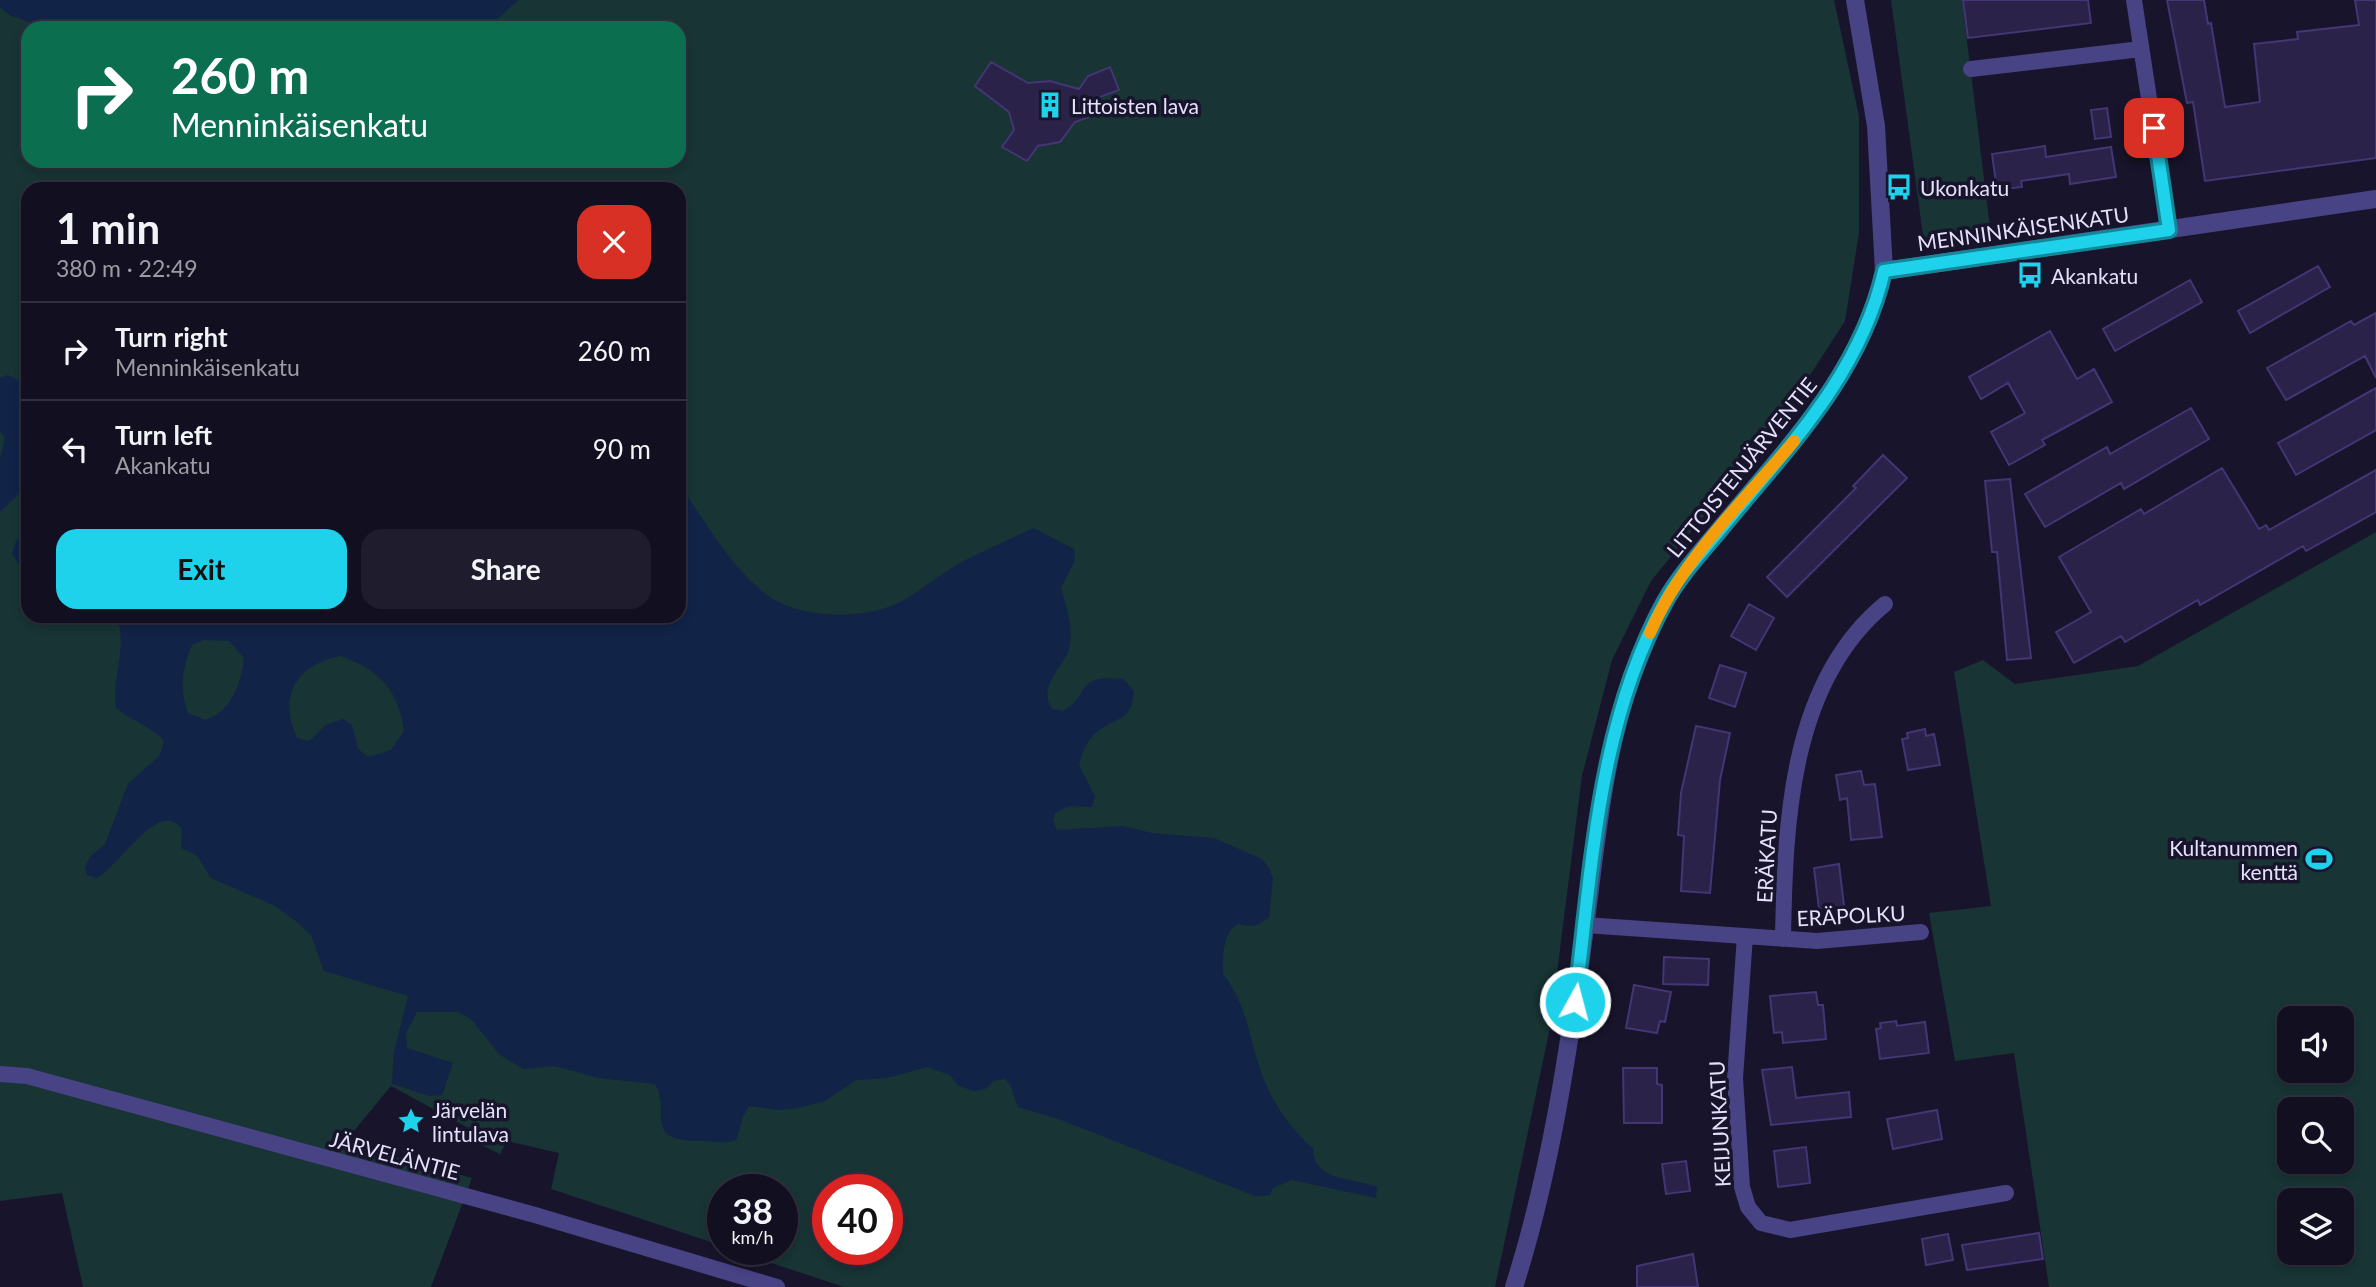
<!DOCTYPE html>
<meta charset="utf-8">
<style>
body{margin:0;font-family:Lato,sans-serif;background:#1f1d2d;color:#f1f3f6;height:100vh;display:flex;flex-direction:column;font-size:26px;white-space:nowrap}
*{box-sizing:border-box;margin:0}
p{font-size:23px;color:#9c9ca5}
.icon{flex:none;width:38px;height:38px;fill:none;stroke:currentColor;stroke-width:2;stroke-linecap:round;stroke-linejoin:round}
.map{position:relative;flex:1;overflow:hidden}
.drawer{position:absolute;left:21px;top:182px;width:665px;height:441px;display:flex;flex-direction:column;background:#120f20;border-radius:21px;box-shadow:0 4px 10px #0003,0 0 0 2px #312f3e}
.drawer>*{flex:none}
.top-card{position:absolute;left:21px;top:21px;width:665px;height:147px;border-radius:21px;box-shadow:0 4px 10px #0003,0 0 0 2px #312f3e;background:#0b6e4f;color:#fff;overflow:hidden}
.tools{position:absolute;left:2277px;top:1006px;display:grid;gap:14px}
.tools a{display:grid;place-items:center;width:77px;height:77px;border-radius:14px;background:#120f20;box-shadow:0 4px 10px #0003,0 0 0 2px #312f3e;font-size:35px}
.speed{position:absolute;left:707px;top:1174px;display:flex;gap:14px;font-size:35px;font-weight:700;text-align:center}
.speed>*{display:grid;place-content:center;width:91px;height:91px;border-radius:50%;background:#120f20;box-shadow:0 4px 10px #0003,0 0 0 2px #312f3e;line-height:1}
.speed small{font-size:18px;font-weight:400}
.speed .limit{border:10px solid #d22;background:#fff;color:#111}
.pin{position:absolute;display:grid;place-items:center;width:60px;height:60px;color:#fff;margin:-30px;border-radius:14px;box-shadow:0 4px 10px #0006}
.me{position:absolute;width:77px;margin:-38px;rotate:7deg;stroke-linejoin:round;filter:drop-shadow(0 0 5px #0008)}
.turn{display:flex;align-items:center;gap:24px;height:147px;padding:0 35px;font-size:32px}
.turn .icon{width:91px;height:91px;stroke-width:2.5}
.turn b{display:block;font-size:49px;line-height:60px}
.round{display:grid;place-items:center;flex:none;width:74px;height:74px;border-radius:21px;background:#1f1d2d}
.summary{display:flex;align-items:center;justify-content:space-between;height:119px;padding:0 35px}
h1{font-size:42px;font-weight:700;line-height:52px}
.primary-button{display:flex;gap:14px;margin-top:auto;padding:14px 35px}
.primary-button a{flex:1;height:80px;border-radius:21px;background:#1ed2eb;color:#111;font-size:28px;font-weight:700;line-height:80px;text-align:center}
.primary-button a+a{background:#1f1d2d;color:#f1f3f6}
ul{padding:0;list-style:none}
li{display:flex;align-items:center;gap:21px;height:98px;padding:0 35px;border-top:2px solid #312f3e}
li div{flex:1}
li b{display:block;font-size:26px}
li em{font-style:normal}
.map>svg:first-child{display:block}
.green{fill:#183434;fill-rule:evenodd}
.water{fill:#112347;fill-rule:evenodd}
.building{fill:#2b224a;stroke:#433674;stroke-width:2}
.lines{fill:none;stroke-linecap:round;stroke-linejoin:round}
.minor{stroke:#474385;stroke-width:16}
.tertiary{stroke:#474385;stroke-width:18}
.route-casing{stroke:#148899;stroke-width:18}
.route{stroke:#1ed2eb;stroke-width:12}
.slow{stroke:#f59e0b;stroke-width:12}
.labels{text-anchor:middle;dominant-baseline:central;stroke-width:7;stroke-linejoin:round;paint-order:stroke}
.poi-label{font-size:21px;fill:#e4e1fc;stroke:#18142b;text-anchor:start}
.street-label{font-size:21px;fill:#e4e1fc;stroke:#18142b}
</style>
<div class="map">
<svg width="2376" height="1287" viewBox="0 0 2376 1287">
<rect width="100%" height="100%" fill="#18142b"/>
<path class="green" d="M 518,0 L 1834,0 L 1859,116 L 1859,233 L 1845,321 L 1778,425 L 1651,581 L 1612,660 L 1582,776 L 1550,1028 L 1495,1287 L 844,1287 L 732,1250 L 782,1250 L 782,1190 L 723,1190 L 723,1246 L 551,1189 L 559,1153 L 507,1141 L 500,1154 L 471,1140 L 470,1129 L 391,1086 L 344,1143 L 472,1178 L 431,1287 L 83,1287 L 62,1193 L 0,1201 L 0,7 L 10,15 L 47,28 L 28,28 L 28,161 L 679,161 L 679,28 L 487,28 ZM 28,189 L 679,189 L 679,616 L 28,616 ZM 828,1190 L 887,1190 L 887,1250 L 828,1250 Z
M 1891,0 L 1962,0 L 1990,227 L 1925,250 Z
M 2376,532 L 2376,1287 L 2049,1287 L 2014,1053 L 1955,1061 L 1929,913 L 1991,906 L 1954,672 L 1983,660 L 2015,684 L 2138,666 ZM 2289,1018 L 2342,1018 L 2342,1071 L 2289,1071 ZM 2289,1110 L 2342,1110 L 2342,1162 L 2289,1162 ZM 2289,1200 L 2342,1200 L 2342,1253 L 2289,1253 Z"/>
<path class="water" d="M 0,0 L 518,0 L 487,28 L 47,28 L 10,15 L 0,7 Z
M 8,375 L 28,386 L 28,485 L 0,512 L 0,460 L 5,437 L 0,432 L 0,378 Z
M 679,489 L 684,491 C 708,526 730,565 763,592 C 796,620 865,621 902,601 C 922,590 940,574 960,563 C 984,550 1009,540 1033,528 L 1074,549 L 1075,560 L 1061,588 C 1066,607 1073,624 1070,644 C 1066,668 1036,684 1052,709 L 1063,711 C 1093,693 1073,674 1123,679 L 1134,691 C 1131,722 1118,716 1098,731 C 1087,739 1082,752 1079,765 L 1095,796 L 1092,807 L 1069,806 L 1055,813 L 1053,821 L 1057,830 L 1123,826 L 1152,833 L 1214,838 L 1262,859 L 1269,868 L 1273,878 L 1269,917 C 1259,926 1253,928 1238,924 C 1222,933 1223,957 1223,974 C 1246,1004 1248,1031 1259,1066 C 1268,1096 1288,1127 1313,1148 C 1313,1182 1352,1177 1377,1187 L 1376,1198 L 1292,1180 L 1273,1188 L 1270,1195 L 1255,1196 L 1061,1120 L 1018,1107 L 1010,1084 L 1005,1079 L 994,1081 L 985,1089 L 974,1091 L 958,1086 L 950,1075 L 927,1067 L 887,1078 L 856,1080 L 825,1101 L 798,1108 L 777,1110 L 749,1106 L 743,1116 L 737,1139 C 726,1145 715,1141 703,1141 C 640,1142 672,1112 655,1084 L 598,1078 L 555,1066 L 524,1069 L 500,1055 L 471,1019 L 458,1012 L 417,1012 L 406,1033 L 407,1048 L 453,1063 L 442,1095 L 430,1096 L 392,1084 L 394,1052 L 408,996 L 324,971 L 311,935 L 297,922 L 275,906 L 211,878 L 197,856 L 181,848 L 182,829 C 158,797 119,868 96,878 L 87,875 L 85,867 L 90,857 L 105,844 L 128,784 L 160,755 L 164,741 C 151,726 132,721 116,708 C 111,676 129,647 116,616 L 679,616 ZM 204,640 L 229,641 L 244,658 C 241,684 232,711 205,720 L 188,713 C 179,689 182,668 192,645 ZM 341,656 C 379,670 399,690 404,731 L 391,750 L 368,757 L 358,749 L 352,725 L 343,719 L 326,725 L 309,741 L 297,738 C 278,696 295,665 341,656 Z
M 28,531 L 28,569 L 20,566 L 12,554 L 16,541 Z"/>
<path class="building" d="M 1963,0 L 2088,0 L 2091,23 L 1968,38 Z
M 2167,0 L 2204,0 L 2208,24 L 2211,23 L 2225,107 L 2260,102 L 2254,44 L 2298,39 L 2297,32 L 2359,25 L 2355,0 L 2376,0 L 2376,158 L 2205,181 L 2193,102 L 2187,103 Z
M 991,62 L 1028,83 L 1050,81 L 1079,89 L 1088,76 L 1110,67 L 1119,90 L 1097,98 L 1103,112 L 1075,122 L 1060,142 L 1038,146 L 1027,161 L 1002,147 L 1014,130 L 1009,112 L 975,86 Z
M 2107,108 L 2111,137 L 2095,139 L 2091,110 Z
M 2045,146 L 2046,157 L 2111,147 L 2116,177 L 2070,184 L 2069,174 L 2021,181 L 2022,187 L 1997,190 L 1992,154 Z
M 2318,266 L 2330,287 L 2250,333 L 2238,311 Z
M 2190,280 L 2202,302 L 2115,351 L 2103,329 Z
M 2376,313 L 2376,378 L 2365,356 L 2286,400 L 2267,368 L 2351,321 L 2354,325 Z
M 2050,331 L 2077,379 L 2094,369 L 2112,402 L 2042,440 L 2045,445 L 2009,465 L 1991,432 L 2025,413 L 2008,383 L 1981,399 L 1969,377 Z
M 2376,388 L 2376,430 L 2296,475 L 2278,443 Z
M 2191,408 L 2209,439 L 2124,489 L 2121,483 L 2045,527 L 2025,494 L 2107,447 L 2110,454 Z
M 1883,455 L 1907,478 L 1787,597 L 1767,577 L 1856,488 L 1853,486 Z
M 2222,468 L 2259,529 L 2266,525 L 2269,530 L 2376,470 L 2376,512 L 2306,551 L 2303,546 L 2200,605 L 2198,600 L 2125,642 L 2121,636 L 2074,663 L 2056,632 L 2091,612 L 2059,557 L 2141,509 L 2144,514 Z
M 2010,479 L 2031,658 L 2007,660 L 1997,552 L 1992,552 L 1985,481 Z
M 1749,604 L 1774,618 L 1756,650 L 1731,636 Z
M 1720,665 L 1746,673 L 1735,707 L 1709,698 Z
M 1696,726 L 1730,733 L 1720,780 L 1710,893 L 1681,891 L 1684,836 L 1678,835 L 1681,793 Z
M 1925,729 L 1926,736 L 1934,734 L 1940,765 L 1908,770 L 1902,739 L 1908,738 L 1907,733 Z
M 1861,771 L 1864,785 L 1875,784 L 1882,837 L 1851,840 L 1847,798 L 1840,800 L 1836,775 Z
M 1839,864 L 1844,906 L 1819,909 L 1814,868 Z
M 1664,957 L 1709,959 L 1708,985 L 1663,984 Z
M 1634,985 L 1671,992 L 1665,1022 L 1660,1021 L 1657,1033 L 1626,1028 Z
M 1816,992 L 1818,1005 L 1823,1005 L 1826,1039 L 1783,1043 L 1782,1032 L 1774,1033 L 1770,996 Z
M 1896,1021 L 1897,1026 L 1925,1022 L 1929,1053 L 1880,1059 L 1876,1029 L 1881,1028 L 1880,1023 Z
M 1792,1067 L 1796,1098 L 1849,1092 L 1851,1117 L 1771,1125 L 1762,1070 Z
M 1623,1068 L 1657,1068 L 1657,1084 L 1662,1085 L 1662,1123 L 1624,1123 Z
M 1937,1110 L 1942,1139 L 1893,1149 L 1887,1119 Z
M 1806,1147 L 1810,1183 L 1778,1187 L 1774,1151 Z
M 1686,1161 L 1690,1191 L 1666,1194 L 1662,1164 Z
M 2039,1233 L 2043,1259 L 1967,1270 L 1962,1245 Z
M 1948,1234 L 1953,1260 L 1926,1265 L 1922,1239 Z
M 1693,1254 L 1698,1287 L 1637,1287 L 1637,1266 Z"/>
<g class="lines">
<path class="minor" d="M 2134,0 L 2169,230
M 1971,69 L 2141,49
M 1585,925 L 1817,941 L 1921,932
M 1745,936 L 1735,1078 L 1742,1187 L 1748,1207 L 1761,1223 L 1790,1230 L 2006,1193
M 1783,939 C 1785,825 1789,683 1885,604
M 0,1074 L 27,1076 L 535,1215 L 777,1287"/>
<path class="tertiary" d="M 1884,271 L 2376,199
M 1514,1287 C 1551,1171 1569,1048 1585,928 C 1597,838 1604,746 1638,661 C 1646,641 1654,620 1665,601 C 1680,575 1700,553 1719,530 C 1785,450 1860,376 1884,271 L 1876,126 L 1855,0"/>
</g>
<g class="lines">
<g class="route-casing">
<path id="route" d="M 1575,1002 C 1592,869 1598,722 1665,602 C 1679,576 1700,554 1719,531 C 1785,450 1860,376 1884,271 L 2169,230 L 2154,128"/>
</g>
<use href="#route" class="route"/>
<path class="slow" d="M 1650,633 C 1681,560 1744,501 1794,441"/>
</g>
<defs>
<g id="building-bare" transform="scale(2.1)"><path d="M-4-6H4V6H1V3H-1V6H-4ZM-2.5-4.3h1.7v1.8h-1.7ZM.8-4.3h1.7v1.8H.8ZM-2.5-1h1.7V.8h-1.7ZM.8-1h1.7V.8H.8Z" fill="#1ed2eb" stroke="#18142b" stroke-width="2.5" paint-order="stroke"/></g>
<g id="bus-bare" transform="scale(2.1)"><path d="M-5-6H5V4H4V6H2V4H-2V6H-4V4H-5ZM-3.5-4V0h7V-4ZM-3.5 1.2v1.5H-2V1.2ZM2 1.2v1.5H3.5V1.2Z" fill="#1ed2eb" stroke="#18142b" stroke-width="2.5" paint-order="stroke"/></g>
<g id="stadium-bare" transform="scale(2.1)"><path d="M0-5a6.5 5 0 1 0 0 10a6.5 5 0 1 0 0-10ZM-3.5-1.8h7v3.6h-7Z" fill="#1ed2eb" stroke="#18142b" stroke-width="2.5" paint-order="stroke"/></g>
<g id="sight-bare" transform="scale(2.1)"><path d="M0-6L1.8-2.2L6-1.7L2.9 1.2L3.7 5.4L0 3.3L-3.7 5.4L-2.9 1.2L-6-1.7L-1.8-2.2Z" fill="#1ed2eb" stroke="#18142b" stroke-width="2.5" paint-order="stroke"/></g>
</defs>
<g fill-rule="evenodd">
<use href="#building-bare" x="1050" y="105"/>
<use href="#bus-bare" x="1899" y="187"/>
<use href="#bus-bare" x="2030" y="275"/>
<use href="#stadium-bare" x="2319" y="859"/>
<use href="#sight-bare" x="411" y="1121"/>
</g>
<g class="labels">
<g class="poi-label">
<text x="1071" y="105">Littoisten lava</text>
<text x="1920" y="187">Ukonkatu</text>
<text x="2051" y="275">Akankatu</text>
<text x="2298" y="847" text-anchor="end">Kultanummen<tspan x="2298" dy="24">kenttä</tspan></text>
<text x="432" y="1109">Järvelän<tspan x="432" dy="24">lintulava</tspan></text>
</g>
<g class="street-label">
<text transform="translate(2023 228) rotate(-8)">MENNINKÄISENKATU</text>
<text transform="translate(1741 467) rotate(-51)">LITTOISTENJÄRVENTIE</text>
<text transform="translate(1766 856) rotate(-87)">ERÄKATU</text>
<text transform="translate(1851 915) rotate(-3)">ERÄPOLKU</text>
<text transform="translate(1719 1124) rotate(-93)">KEIJUNKATU</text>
<text transform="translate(395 1155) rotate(15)">JÄRVELÄNTIE</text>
</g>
</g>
</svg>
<div class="tools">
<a><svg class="icon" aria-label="sound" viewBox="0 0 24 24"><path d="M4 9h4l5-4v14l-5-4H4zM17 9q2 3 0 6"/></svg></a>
<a><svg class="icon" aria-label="search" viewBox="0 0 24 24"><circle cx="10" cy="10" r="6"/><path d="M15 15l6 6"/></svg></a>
<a><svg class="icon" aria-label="layers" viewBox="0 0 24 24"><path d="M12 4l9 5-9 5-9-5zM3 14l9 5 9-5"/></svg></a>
</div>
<div class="speed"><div>38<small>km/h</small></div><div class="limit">40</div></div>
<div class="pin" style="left:2154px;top:128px;background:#d93025"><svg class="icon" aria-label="arrive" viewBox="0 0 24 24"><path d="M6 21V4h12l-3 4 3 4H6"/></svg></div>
<svg class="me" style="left:1575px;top:1002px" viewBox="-20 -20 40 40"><circle r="17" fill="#1ed2eb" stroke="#fff" stroke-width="3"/><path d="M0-11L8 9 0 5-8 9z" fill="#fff"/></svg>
<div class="top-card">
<div class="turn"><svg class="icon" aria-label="right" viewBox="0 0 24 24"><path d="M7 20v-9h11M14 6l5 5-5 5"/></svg><div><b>260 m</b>Menninkäisenkatu</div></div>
</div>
<section class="drawer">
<div class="summary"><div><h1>1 min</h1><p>380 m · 22:49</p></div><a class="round" style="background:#d93025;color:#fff"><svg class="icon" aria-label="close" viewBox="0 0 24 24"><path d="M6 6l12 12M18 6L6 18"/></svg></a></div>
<ul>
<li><svg class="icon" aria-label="right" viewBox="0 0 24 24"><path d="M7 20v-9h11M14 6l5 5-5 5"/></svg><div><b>Turn right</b><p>Menninkäisenkatu</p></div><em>260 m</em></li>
<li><svg class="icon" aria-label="left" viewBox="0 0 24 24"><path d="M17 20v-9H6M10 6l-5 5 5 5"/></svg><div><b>Turn left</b><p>Akankatu</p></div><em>90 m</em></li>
</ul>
<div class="primary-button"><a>Exit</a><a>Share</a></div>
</section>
</div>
